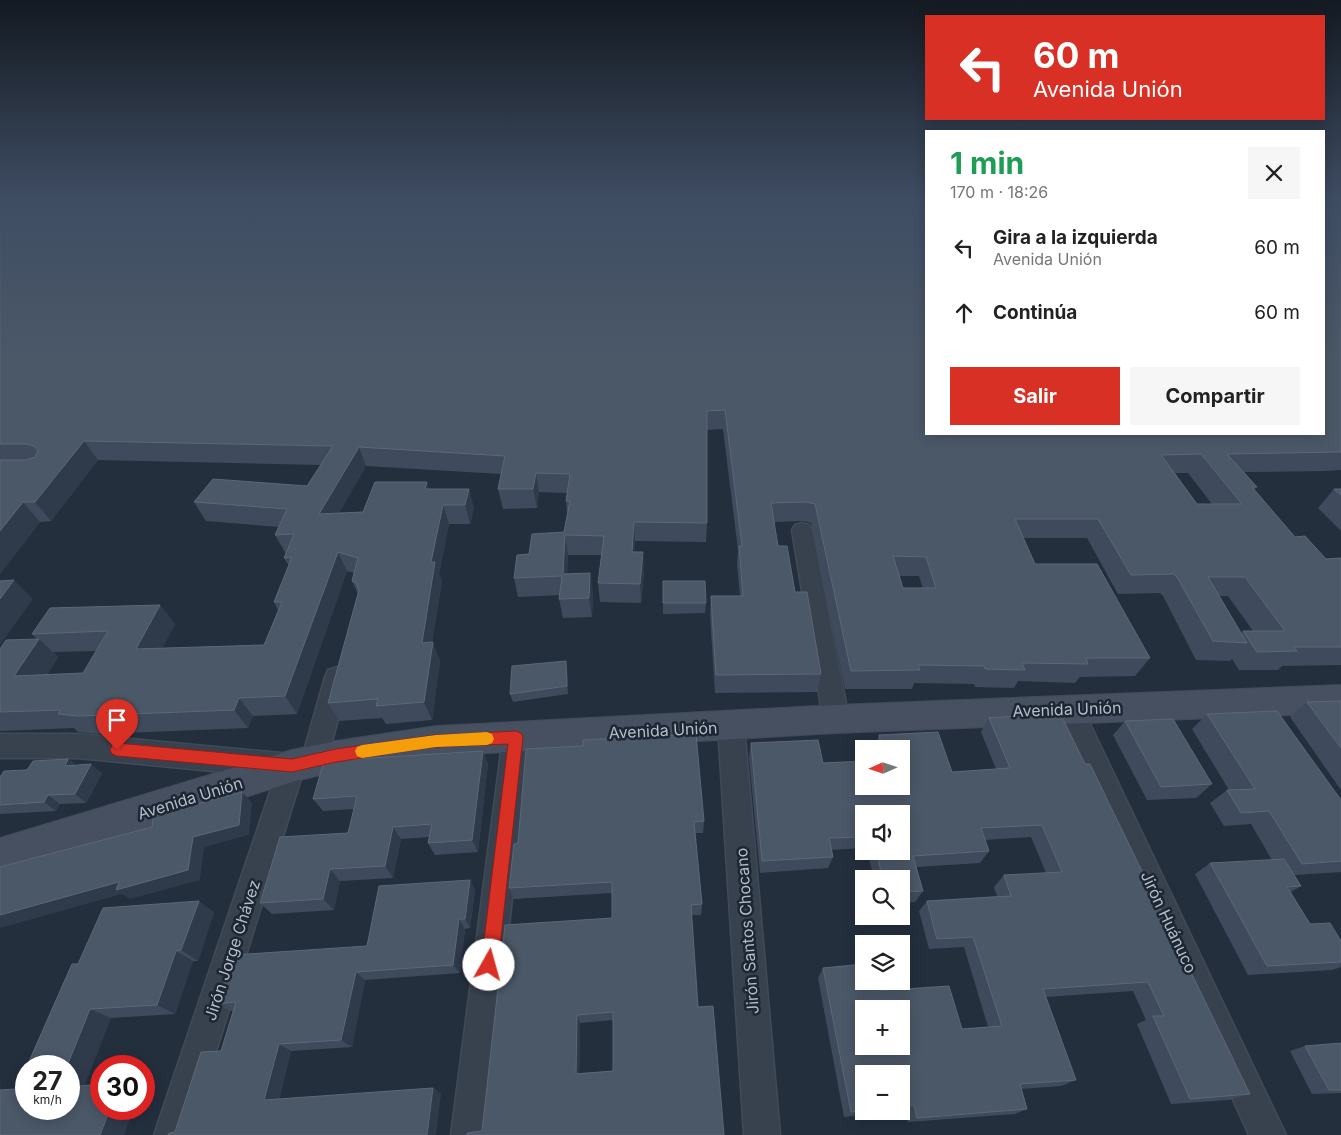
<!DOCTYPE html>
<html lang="es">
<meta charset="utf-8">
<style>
body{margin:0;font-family:Inter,sans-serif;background:#f6f6f6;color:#222;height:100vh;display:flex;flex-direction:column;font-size:19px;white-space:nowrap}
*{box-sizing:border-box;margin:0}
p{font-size:16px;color:#767676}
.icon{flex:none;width:28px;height:28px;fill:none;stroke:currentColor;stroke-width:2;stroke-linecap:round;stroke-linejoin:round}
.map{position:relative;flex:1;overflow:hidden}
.panel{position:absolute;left:925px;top:130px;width:400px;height:305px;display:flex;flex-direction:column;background:#fff;border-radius:0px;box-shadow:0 2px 12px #0003}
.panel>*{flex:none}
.banner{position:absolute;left:925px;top:15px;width:400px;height:105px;border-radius:0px;box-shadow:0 2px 12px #0003;background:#d93025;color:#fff;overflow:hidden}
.needle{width:32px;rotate:267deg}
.buttons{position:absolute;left:855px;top:740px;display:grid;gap:10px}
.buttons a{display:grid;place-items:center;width:55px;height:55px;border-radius:0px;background:#fff;box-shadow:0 2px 12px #0003;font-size:25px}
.speed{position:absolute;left:15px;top:1055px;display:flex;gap:10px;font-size:25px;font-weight:700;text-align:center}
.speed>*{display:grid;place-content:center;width:65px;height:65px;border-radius:50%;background:#fff;box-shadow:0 2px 12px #0003;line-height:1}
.speed small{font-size:12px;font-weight:400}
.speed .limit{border:8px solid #d22;background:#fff;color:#111}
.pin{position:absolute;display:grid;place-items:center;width:42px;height:42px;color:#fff;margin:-51px -21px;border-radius:50% 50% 50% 0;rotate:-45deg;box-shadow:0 0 5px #0007}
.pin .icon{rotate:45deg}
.me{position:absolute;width:55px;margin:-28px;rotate:7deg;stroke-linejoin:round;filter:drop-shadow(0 0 4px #0008)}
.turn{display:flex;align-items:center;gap:18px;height:105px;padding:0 25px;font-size:22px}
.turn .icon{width:65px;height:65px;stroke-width:2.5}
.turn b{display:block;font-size:35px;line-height:42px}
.round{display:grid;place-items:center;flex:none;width:52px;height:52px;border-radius:0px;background:#f6f6f6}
.overview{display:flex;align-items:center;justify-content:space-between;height:85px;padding:0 25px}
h1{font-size:30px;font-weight:700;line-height:38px;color:#1e9e55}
.action{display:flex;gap:10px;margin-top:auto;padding:10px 25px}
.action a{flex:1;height:58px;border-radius:0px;background:#d93025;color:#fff;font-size:20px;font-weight:700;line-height:58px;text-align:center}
.action a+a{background:#f6f6f6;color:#222}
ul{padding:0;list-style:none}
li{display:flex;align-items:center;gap:15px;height:65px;padding:0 25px}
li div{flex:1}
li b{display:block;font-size:19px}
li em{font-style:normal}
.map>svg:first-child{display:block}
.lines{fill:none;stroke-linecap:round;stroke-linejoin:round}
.street-casing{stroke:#414a57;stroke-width:3}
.secondary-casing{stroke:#414a57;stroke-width:2}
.street{fill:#38414e;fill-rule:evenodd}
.secondary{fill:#465061;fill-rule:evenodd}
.wall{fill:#3f4b5c;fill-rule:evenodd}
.shaded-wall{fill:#2f3b4b}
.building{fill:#4b5868;stroke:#5c6777;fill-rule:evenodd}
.route{fill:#d93025;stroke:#8d1f18}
.slow{fill:#f59e0b}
.labels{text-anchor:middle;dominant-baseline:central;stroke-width:5;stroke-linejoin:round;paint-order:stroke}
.near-street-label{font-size:16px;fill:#b4bcc9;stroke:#1d2633}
</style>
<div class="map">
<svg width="1341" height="1135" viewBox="0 0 1341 1135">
<rect width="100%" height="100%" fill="#242f3e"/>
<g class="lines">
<g class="street-casing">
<path id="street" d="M 802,523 L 809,525 L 812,530 L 849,719 L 845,727 L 836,730 L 827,727 L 823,719 L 792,530 L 795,525 Z
M 337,667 L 346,670 L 349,677 L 327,761 L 323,770 L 314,773 L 304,769 L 190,1135 L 154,1135 L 275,777 L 78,758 L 0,758 L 0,734 L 78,734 L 292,754 L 302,758 L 325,677 L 328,670 Z
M 1070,698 L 1079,701 L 1286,1135 L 1249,1135 L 1057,709 L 1061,701 Z
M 731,715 L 740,718 L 744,726 L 780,1135 L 744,1135 L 718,726 L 722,718 Z
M 516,726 L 525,729 L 529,737 L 487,1135 L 451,1135 L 503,737 L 507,729 Z"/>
</g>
<g class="secondary-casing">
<path id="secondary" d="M 1341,685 L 1341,713 L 836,733 L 437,756 L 336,771 L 292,782 L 0,876 L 0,838 L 292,750 L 336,741 L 437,726 L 836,705 Z"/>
</g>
<use href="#street" class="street"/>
<use href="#secondary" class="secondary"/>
</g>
<path class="wall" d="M 0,199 L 1341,199 L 1341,470 L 1323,471 L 1244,472 L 1257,487 L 1254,490 L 1295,537 L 1326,559 L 1341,558 L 1341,665 L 1282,666 L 1278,670 L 1239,670 L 1232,659 L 1230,661 L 1196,660 L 1163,596 L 1160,593 L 1118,594 L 1087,538 L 1023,538 L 1035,564 L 1150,658 L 1135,676 L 1080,677 L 1075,683 L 1018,681 L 1014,688 L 975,687 L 974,684 L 914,683 L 912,689 L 845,689 L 811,523 L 803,521 L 774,522 L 778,546 L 795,592 L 821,674 L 817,692 L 715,693 L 710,615 L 711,596 L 740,596 L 737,565 L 738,550 L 723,429 L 707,430 L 707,523 L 706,542 L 635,541 L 634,552 L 644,572 L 641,603 L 600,602 L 598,583 L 602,555 L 568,555 L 567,574 L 593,592 L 592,617 L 563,618 L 559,599 L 560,595 L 518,597 L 514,578 L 529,554 L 564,532 L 567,514 L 566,501 L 567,493 L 539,492 L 537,508 L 503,509 L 498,489 L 501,474 L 366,466 L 339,513 L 363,512 L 429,489 L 474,508 L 470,524 L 449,524 L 439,574 L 442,581 L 432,642 L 440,661 L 432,720 L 386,724 L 382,718 L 339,721 L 328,703 L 358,594 L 352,581 L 354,573 L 347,571 L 297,714 L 253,716 L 248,728 L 98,734 L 78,732 L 74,728 L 0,731 L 0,649 L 37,639 L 32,634 L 160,605 L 175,624 L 162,648 L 264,645 L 278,610 L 274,602 L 289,566 L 284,558 L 286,554 L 275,535 L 279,527 L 206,521 L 194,502 L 307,486 L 321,465 L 98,460 L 51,521 L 40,522 L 0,574 ZM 1175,473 L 1188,473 L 1212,504 L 1197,504 ZM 899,576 L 919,576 L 923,588 L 903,588 ZM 1219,596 L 1228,596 L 1253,631 L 1243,631 L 1241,633 ZM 96,651 L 83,673 L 47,675 L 58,657 L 53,652 Z
M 1334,489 L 1341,489 L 1341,531 L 1318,508 Z
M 663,581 L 706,603 L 705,613 L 663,614 Z
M 567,669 L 568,694 L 513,702 L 510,694 Z
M 1341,701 L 1341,790 L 1290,717 L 1307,702 Z
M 1207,714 L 1341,800 L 1341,872 L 1294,875 L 1301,886 L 1291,892 L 1310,924 L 1341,941 L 1341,967 L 1332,970 L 1248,975 L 1195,874 L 1210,863 L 1272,860 L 1251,824 L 1224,826 L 1210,803 L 1227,790 L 1229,790 L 1192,729 Z
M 989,718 L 1085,764 L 1250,1094 L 1229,1100 L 1171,1104 L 1137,1024 L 1146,1020 L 1133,991 L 1045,997 L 1076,1080 L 1061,1086 L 1021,1089 L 1027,1109 L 1015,1114 L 908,1122 L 905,1110 L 901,1111 L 901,1074 L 864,1074 L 864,1111 L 896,1111 L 844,1117 L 818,978 L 823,968 L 962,1029 L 988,1027 L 964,947 L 929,949 L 919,911 L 927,901 L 997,896 L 994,887 L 1004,875 L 1046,873 L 1031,837 L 985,840 L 989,851 L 980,863 L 916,867 L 923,891 L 915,902 L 901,903 L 901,879 L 874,879 L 867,851 L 901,851 L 864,814 L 864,848 L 831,850 L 833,857 L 828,868 L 760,873 L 749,757 L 751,743 L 823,763 L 864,786 L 901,749 L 874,749 L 879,735 L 952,772 L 996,769 L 981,732 Z
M 1125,721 L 1212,784 L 1196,798 L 1147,800 L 1113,735 Z
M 583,746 L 704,821 L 703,833 L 695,833 L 702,904 L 701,915 L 691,915 L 698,1007 L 724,1135 L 482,1131 L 612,918 L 612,893 L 514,899 L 509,888 L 518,843 ZM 613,1020 L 613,1071 L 579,1073 L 580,1023 Z
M 68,759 L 76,765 L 102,773 L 86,803 L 60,804 L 56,811 L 0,814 L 0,776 Z
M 488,764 L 478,852 L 435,855 L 428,843 L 429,837 L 401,839 L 393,878 L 340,881 L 334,910 L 272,914 L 260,903 L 348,833 L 354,809 L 323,811 L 313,799 Z
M 470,880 L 475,890 L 470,928 L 465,929 L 460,973 L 365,980 L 352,1047 L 291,1051 L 279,1099 L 433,1088 L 441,1094 L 175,1132 L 221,1051 L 233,1011 L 231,1011 L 217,1004 L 367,946 Z
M 214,912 L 198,961 L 193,961 L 175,1014 L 111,1018 L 84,1086 L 101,1109 L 133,1109 L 124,1135 L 16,1089 L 78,964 Z
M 1341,1043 L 1341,1093 L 1312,1094 L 1290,1051 L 1305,1046 Z"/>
<path class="shaded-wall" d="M 84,441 L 98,460 L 51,521 L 35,502 Z
M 359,447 L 366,466 L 328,533 L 319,514 Z
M 536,473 L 539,492 L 537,508 L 533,489 Z
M 427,482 L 433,501 L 425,489 Z
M 469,489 L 474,508 L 470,524 L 465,505 Z
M 23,502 L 40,522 L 0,574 L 0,531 Z
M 443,505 L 449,524 L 439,574 L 442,581 L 429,662 L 422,643 L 431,562 Z
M 634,522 L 635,541 L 633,571 L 632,552 Z
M 565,535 L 568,555 L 566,593 L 563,574 Z
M 338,552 L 347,571 L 297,714 L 285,696 Z
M 643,552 L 644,572 L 641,603 L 640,584 Z
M 590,573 L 593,592 L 592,617 L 589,598 Z
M 14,580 L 33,599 L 0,645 L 0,599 Z
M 160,605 L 175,624 L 152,668 L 136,649 Z
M 39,639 L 58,657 L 35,694 L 14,676 Z
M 433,642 L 440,661 L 432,720 L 424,702 Z
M 566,661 L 567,669 L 568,694 L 567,686 Z
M 239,698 L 253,716 L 248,728 L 234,710 Z
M 483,751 L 488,764 L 478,852 L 472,840 Z
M 68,759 L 79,767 L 65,766 Z
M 91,764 L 102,773 L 86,803 L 75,794 Z
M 242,792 L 252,803 L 249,835 L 204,847 L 200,880 L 130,899 L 122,894 L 0,928 L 0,915 L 193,837 Z
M 48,795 L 60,804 L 56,811 L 44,802 Z
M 393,827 L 401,839 L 393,878 L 385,866 Z
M 330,869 L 340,881 L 334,910 L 323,899 Z
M 470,880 L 475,890 L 470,928 L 465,919 Z
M 199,901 L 214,912 L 198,961 L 181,950 Z
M 459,919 L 465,929 L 460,973 L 453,965 Z
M 176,951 L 193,961 L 175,1014 L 157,1005 Z
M 356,972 L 365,980 L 352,1047 L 341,1040 Z
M 90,1009 L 111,1018 L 81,1094 L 69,1091 L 69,1066 L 67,1066 Z
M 577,1015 L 580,1023 L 579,1080 L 576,1074 Z
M 279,1044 L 291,1051 L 277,1105 L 264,1100 Z
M 433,1088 L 441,1094 L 436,1135 L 427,1135 Z
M 110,1109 L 133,1109 L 124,1135 L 100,1135 Z"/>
<path class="building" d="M 0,199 L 926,199 L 926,434 L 1324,434 L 1324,199 L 1341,199 L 1341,452 L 1227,454 L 1257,487 L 1252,487 L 1295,537 L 1305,536 L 1326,559 L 1341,558 L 1341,647 L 1294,647 L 1297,651 L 1257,652 L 1243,631 L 1285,631 L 1245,577 L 1208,577 L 1247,643 L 1213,641 L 1177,577 L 1174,574 L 1131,575 L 1098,519 L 1015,519 L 1035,564 L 1097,564 L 1150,658 L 1086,658 L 1088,664 L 1022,663 L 1025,670 L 985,669 L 984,666 L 918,665 L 920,670 L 851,671 L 815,504 L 806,502 L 771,503 L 778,546 L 787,546 L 795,592 L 807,592 L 821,674 L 716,675 L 711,596 L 743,596 L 739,546 L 742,546 L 725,410 L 707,411 L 707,523 L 634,522 L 632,552 L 643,552 L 640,584 L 598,583 L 604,536 L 565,535 L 563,574 L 590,573 L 589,598 L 559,599 L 562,576 L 514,578 L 517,555 L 529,554 L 532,534 L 564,532 L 570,501 L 566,501 L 570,474 L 536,473 L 533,489 L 498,489 L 505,456 L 359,447 L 319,514 L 363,512 L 375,482 L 427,482 L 425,489 L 469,489 L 465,505 L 443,505 L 431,562 L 435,562 L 422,643 L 433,642 L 424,702 L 376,706 L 378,699 L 328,703 L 359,590 L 356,583 L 352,581 L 358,558 L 338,552 L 285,696 L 239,698 L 234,710 L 79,716 L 58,714 L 61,710 L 0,712 L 0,649 L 6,640 L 39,639 L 14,676 L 83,673 L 108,631 L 32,634 L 50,608 L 160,605 L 136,649 L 264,645 L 282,602 L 274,602 L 292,557 L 284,558 L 294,534 L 275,535 L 287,509 L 194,502 L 213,479 L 307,486 L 333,446 L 84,441 L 35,502 L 23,502 L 0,531 L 0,460 L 26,460 L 35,457 L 38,451 L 34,446 L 27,444 L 0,444 ZM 1201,454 L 1242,504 L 1197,504 L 1161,455 ZM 893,556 L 926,557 L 936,588 L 903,588 Z
M 1334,489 L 1341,489 L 1341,495 Z
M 14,580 L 0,599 L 0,581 Z
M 663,581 L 705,581 L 706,603 L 663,603 Z
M 566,661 L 567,686 L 510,694 L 512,666 Z
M 1341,701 L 1341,748 L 1307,702 Z
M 1277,711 L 1341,800 L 1341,861 L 1302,864 L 1269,811 L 1241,813 L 1227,790 L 1255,789 L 1207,714 Z
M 1060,713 L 1085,764 L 1090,764 L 1250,1094 L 1190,1099 L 1153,1016 L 1164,1016 L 1148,982 L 1043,989 L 1076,1080 L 1020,1084 L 1027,1109 L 917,1118 L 914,1105 L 901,1106 L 901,1074 L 864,1074 L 864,1110 L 851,1112 L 823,968 L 864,964 L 864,981 L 872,981 L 875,991 L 949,986 L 962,1029 L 1002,1026 L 973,937 L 937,939 L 927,901 L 1011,896 L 1004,875 L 1062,872 L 1042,825 L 981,828 L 989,851 L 913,856 L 923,891 L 901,892 L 901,879 L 883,879 L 876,851 L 901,851 L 901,814 L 864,814 L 864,837 L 829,838 L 833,857 L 762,861 L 751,743 L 818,740 L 823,763 L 864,761 L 864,786 L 901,786 L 901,749 L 883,749 L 879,735 L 938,732 L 952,772 L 1010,768 L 989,718 ZM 864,1009 L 901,1009 L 901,1046 L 864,1046 Z
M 1173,719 L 1212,784 L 1161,787 L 1125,721 Z
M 696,734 L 704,821 L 694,822 L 702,904 L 691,905 L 698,1007 L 713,1006 L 724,1135 L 467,1135 L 467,1133 L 482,1131 L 505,925 L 612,918 L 612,882 L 509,888 L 514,844 L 518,843 L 526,749 L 583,746 L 583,740 ZM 613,1012 L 613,1071 L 576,1074 L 577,1015 Z
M 483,751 L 472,840 L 428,843 L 432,824 L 393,827 L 385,866 L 330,869 L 323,899 L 260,903 L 280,837 L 348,833 L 357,796 L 313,799 L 324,761 Z
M 68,759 L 65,766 L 91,764 L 75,794 L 48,795 L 44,802 L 0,805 L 0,776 L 1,776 L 4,771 L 27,770 L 33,761 Z
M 242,792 L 239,825 L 193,837 L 188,870 L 116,890 L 119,882 L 0,915 L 0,867 L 152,827 L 154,814 L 198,801 L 197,804 Z
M 1284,859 L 1301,886 L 1287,887 L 1310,924 L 1330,923 L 1341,941 L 1341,962 L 1267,966 L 1210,863 Z
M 470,880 L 465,919 L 459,919 L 453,965 L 356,972 L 341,1040 L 279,1044 L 264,1100 L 433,1088 L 427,1135 L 168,1135 L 169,1133 L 175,1132 L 201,1052 L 221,1051 L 236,1002 L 217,1004 L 233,955 L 367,946 L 379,886 Z
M 199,901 L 181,950 L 176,951 L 157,1005 L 90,1009 L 67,1066 L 27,1066 L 72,964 L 78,964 L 103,908 Z
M 1341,1043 L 1341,1090 L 1329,1090 L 1305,1046 Z
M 26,1067 L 26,1109 L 69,1109 L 69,1087 L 101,1084 L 101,1109 L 110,1109 L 100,1135 L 0,1135 L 0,1090 L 16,1089 Z"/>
<linearGradient id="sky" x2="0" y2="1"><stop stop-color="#141a22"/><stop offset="0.56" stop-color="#3f4d63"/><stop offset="1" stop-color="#3f4d63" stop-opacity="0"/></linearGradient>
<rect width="1341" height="358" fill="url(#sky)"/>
<path class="route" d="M 516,731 L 521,733 L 523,737 L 498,965 L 495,971 L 489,973 L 483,971 L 481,965 L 508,744 L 436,747 L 406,751 L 336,762 L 292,772 L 117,756 L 112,754 L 110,750 L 112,745 L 117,743 L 292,759 L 336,749 L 406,739 L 436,735 Z"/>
<path class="slow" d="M 487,732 L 492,734 L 494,739 L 492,743 L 487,745 L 436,747 L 362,758 L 357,756 L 355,751 L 357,747 L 362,745 L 436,735 Z"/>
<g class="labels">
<g class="near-street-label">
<text transform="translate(1067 709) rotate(-2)">Avenida Unión</text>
<text transform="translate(663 730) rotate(-3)">Avenida Unión</text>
<text transform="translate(190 798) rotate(-17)">Avenida Unión</text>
<text transform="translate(1169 922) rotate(65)">Jirón Huánuco</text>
<text transform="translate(747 931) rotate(-94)">Jirón Santos Chocano</text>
<text transform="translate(232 950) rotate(-72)">Jirón Jorge Chávez</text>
</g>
</g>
</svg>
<div class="buttons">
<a><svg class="needle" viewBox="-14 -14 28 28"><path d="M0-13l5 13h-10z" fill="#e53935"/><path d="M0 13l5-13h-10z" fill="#767676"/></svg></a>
<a><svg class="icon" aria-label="sound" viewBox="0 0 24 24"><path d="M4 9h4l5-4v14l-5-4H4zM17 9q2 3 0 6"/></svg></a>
<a><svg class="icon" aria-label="search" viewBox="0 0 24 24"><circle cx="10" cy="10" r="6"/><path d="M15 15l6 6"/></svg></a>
<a><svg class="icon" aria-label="layers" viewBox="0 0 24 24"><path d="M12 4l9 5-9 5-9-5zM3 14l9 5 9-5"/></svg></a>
<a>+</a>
<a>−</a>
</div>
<div class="speed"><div>27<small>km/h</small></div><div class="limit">30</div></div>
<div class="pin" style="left:117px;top:750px;background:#d93025"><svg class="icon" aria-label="arrive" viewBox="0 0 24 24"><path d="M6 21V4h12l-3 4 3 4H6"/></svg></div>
<svg class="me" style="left:489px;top:965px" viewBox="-20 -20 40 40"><circle r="19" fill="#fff"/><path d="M0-13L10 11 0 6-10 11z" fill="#d93025"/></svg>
<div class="banner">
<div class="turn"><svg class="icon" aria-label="left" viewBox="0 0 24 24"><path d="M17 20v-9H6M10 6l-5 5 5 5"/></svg><div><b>60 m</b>Avenida Unión</div></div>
</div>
<section class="panel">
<div class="overview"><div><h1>1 min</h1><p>170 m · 18:26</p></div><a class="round"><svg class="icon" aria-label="close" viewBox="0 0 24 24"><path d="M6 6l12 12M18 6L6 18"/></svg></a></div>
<ul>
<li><svg class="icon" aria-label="left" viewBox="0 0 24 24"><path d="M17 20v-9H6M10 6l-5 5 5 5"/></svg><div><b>Gira a la izquierda</b><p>Avenida Unión</p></div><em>60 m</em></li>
<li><svg class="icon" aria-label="ahead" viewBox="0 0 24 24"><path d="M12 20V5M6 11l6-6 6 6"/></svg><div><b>Continúa</b></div><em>60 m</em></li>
</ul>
<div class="action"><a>Salir</a><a>Compartir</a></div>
</section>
</div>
